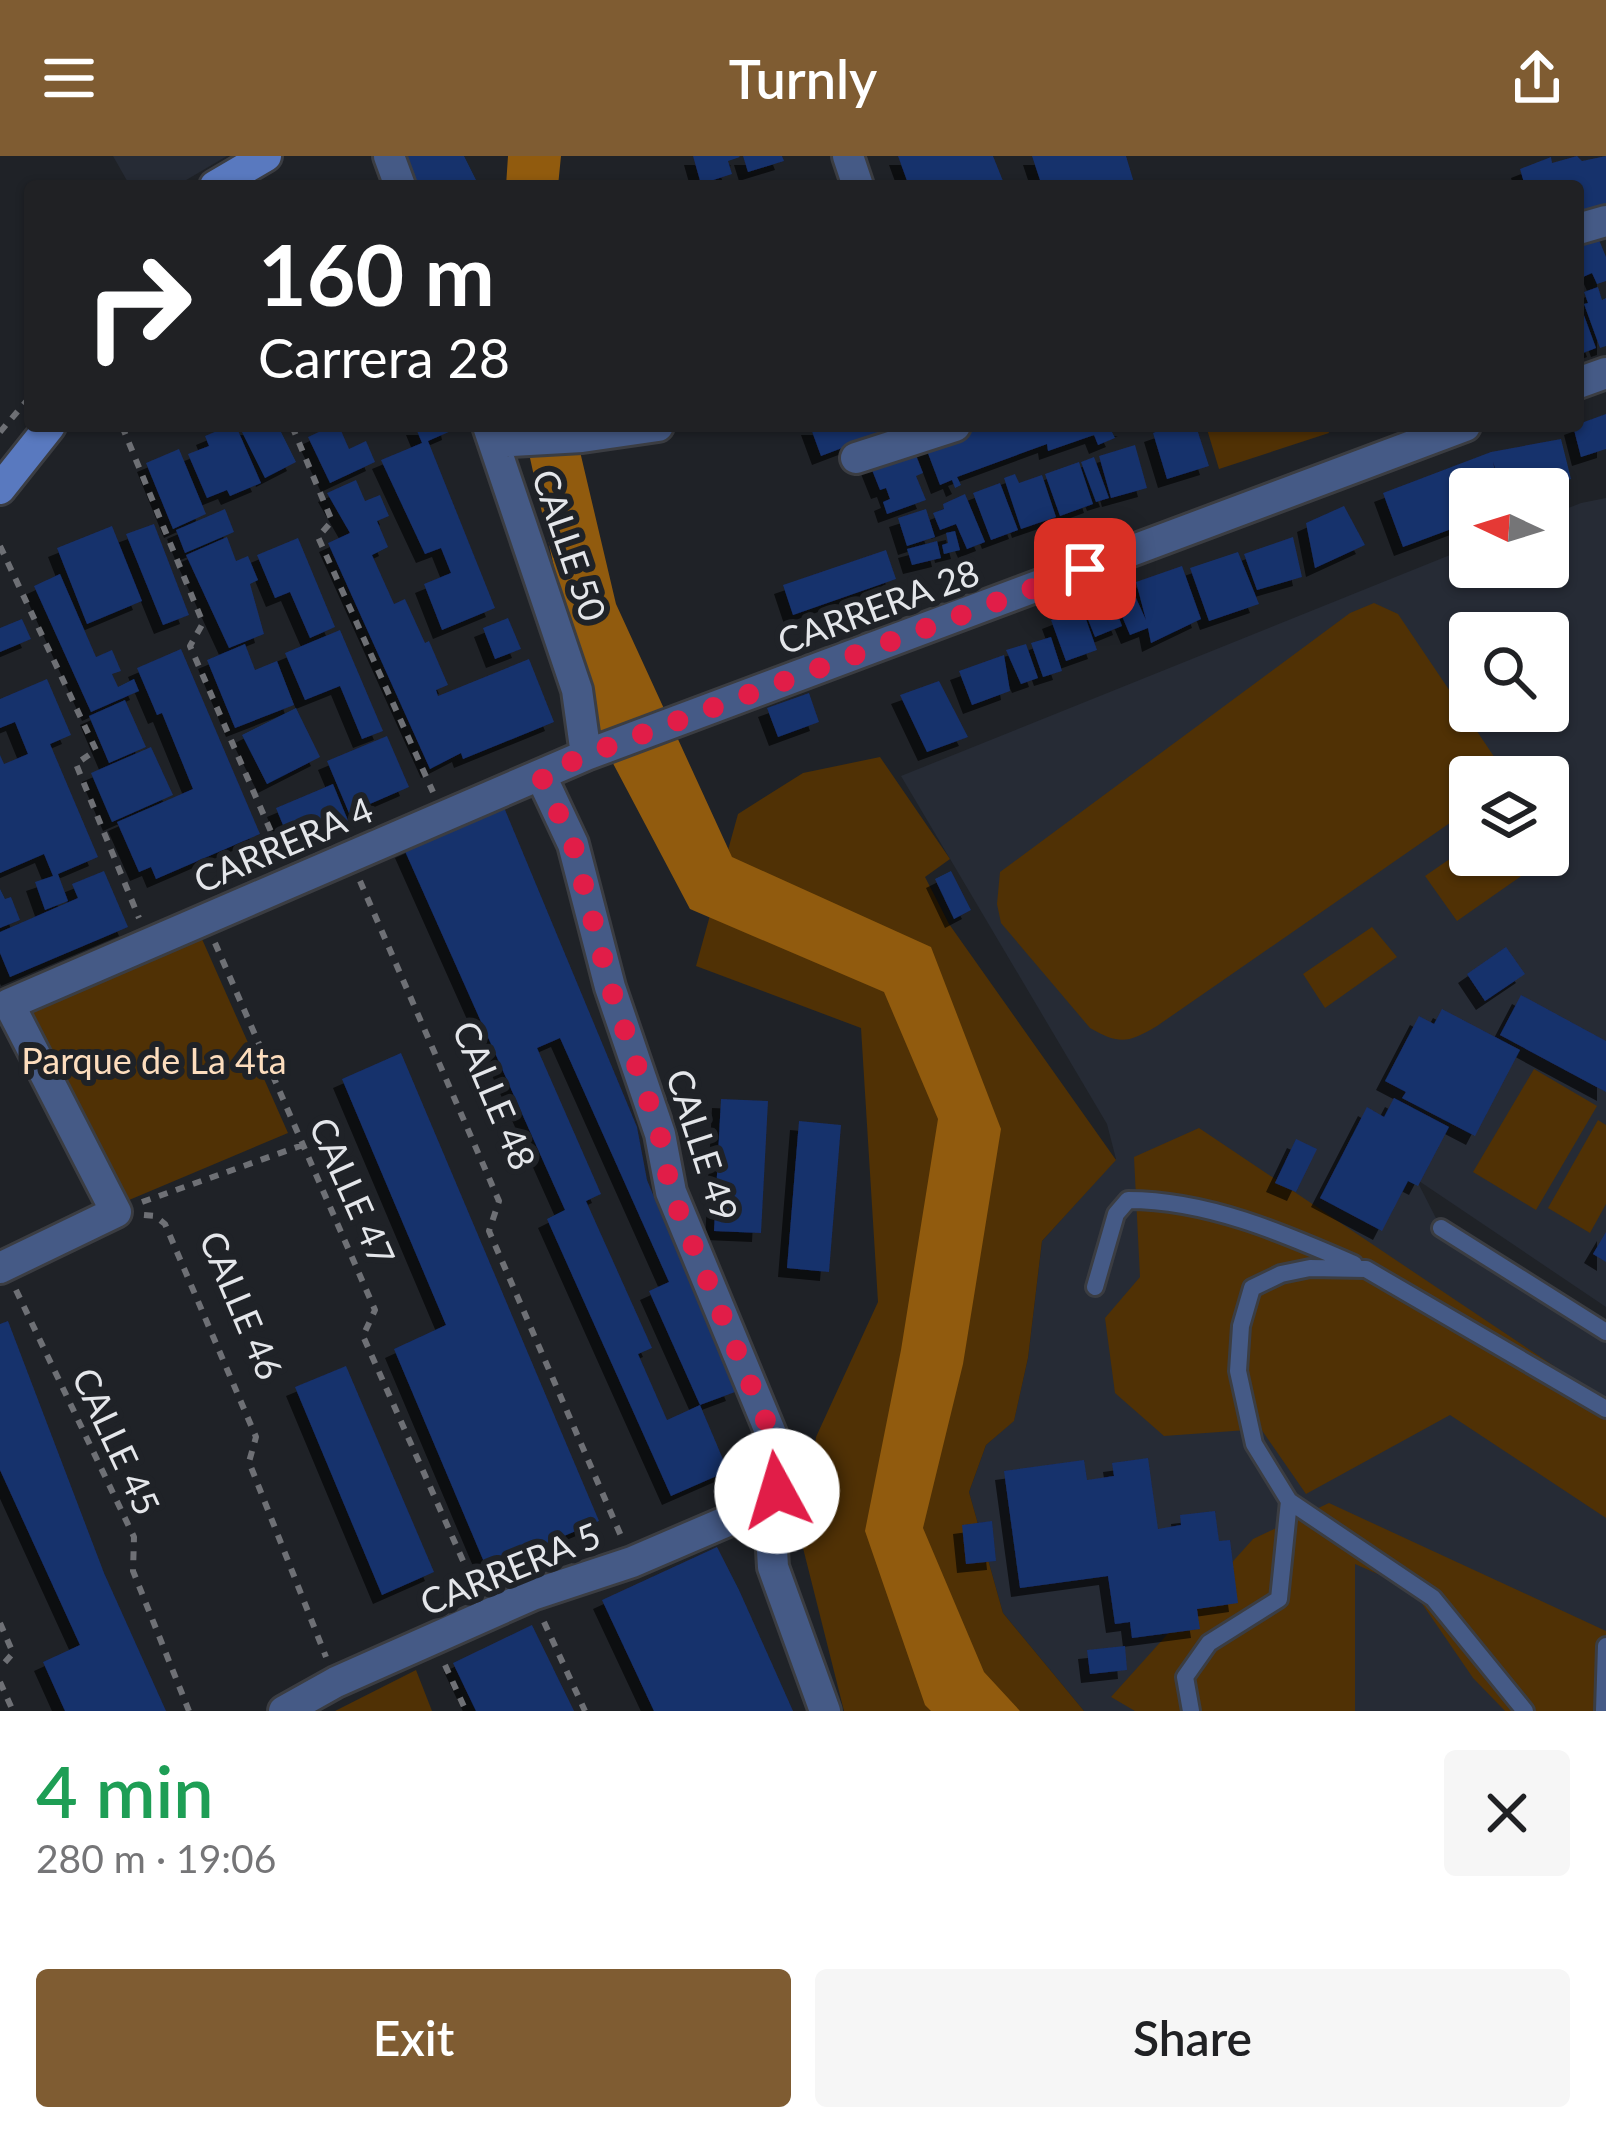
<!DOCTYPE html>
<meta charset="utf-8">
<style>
body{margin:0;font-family:Lato,sans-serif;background:#f6f6f6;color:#202124;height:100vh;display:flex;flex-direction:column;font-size:45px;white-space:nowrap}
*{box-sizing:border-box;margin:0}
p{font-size:39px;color:#757577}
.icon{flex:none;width:66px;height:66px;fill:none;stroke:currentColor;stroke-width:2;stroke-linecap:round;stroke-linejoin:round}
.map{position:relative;height:1555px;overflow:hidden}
.side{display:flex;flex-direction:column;background:#fff;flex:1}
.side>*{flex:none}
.hud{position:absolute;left:24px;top:24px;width:1560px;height:252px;border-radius:12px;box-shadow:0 3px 9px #0004;background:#202124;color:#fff;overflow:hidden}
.needle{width:78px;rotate:274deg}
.tools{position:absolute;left:1449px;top:312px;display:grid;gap:24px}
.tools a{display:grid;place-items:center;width:120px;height:120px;border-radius:12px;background:#fff;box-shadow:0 3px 9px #0004;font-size:60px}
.pin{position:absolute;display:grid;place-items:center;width:102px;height:102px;color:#fff;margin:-51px;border-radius:24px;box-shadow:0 6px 18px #0006}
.me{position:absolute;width:132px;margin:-66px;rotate:354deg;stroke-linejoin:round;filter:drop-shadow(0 0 9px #0008)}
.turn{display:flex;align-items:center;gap:42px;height:252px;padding:0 36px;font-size:54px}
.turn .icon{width:156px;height:156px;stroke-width:2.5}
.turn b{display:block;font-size:84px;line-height:102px}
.round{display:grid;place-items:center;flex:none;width:126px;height:126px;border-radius:12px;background:#f6f6f6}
.headline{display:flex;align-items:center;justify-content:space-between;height:204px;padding:0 36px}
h1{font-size:72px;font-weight:600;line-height:90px;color:#1e9e55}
.action{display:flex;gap:24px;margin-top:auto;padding:24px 36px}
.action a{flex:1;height:138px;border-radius:12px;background:#7f5c32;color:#fff;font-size:48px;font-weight:600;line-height:138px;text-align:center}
.action a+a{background:#f6f6f6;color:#202124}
header{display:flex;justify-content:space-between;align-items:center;height:156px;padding:0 36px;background:#7f5c32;color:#fff;font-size:54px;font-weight:600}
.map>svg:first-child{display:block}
.built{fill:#262b35;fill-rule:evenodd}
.green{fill:#503105}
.water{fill:#915b0e}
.building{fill:#17306c;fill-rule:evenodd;filter:url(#shadow)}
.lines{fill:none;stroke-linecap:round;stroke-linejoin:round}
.service-casing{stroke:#3b3d42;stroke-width:22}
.minor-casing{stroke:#3b3d42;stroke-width:36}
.secondary-casing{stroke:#3b3d42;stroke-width:36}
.path{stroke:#6e7075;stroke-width:6;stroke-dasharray:9 9;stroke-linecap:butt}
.service{stroke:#455a86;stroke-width:16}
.minor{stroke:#455a86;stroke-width:30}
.secondary{stroke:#5979bf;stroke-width:30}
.route{stroke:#e11d48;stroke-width:21;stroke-dasharray:0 37.8}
.labels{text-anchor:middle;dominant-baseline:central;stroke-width:12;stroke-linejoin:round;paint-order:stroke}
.street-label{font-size:36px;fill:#e4e6ea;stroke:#1f2227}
.park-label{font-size:36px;fill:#fdddbd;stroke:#1f2227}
</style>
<header><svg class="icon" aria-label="menu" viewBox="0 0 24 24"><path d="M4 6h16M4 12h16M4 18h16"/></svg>Turnly<svg class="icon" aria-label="share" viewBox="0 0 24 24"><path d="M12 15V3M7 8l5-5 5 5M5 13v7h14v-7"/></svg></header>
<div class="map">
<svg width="1606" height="1555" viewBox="0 0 1606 1555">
<defs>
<filter id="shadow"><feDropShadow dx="-9" dy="9" stdDeviation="0" flood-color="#0009"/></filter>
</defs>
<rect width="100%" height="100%" fill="#1f2227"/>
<path class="built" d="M 113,0 L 227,0 L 176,30 L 130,30 Z
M 1606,342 L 1606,1151 L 1416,1023 L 1441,1072 L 1606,1176 L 1606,1555 L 1084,1555 L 1003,1457 L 969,1336 L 986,1289 L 1014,1264 L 1028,1202 L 1042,1085 L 1116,1003 L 1107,968 L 901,620 L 1470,391 L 1470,411 L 1548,411 L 1548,360 L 1581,347 ZM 1470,477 L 1548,477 L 1548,555 L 1470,555 ZM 1470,621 L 1548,621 L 1548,699 L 1470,699 Z"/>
<path class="green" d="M 1206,270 L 1327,270 L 1329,277 L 1219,313 Z
M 1374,447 L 1398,458 L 1499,608 L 1498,621 L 1470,621 L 1470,653 L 1157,870 C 1128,887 1120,889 1090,872 L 1001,767 L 997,748 L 1000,716 L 1350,457 Z
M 880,601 L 950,703 L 925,721 L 949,768 L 1116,1004 L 1042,1085 L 1028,1202 L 1014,1265 L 986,1289 L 969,1336 L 1003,1457 L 1084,1555 L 844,1555 L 802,1388 L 816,1281 L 878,1146 L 861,872 L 696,810 L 738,658 L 803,617 Z
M 1470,689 L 1470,699 L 1545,699 L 1547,702 L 1457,765 L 1425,720 Z
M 1372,771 L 1397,801 L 1325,852 L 1303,818 Z
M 198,774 L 288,977 L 122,1047 L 23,854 Z
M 1534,913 L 1597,950 L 1536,1054 L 1473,1016 Z
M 1598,964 L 1606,969 L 1606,1048 L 1590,1077 L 1548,1052 Z
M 1199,972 L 1606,1245 L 1606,1362 L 1450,1259 L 1306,1338 L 1261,1273 L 1164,1280 L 1115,1237 L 1105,1162 L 1140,1121 L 1134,1001 Z
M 1329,1347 L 1606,1475 L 1606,1555 L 1505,1555 L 1473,1522 L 1412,1433 L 1355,1408 L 1355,1555 L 1135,1555 L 1111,1541 L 1253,1383 Z
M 416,1514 L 432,1555 L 335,1555 Z"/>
<path class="water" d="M 508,0 L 561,0 L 558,30 L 506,30 Z
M 523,270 L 574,270 L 616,448 L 732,701 L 931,791 L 1001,973 L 963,1208 L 923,1372 L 984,1516 L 1020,1555 L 931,1555 L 925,1549 L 865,1375 L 901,1194 L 938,963 L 884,836 L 690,753 L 607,596 L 564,457 Z"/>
<path class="building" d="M 404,0 L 464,0 L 479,30 L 419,30 Z
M 693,0 L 739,0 L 740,1 L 728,5 L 732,18 L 701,28 Z
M 743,0 L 782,0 L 784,5 L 748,16 Z
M 898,0 L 993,0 L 1005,30 L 909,30 Z
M 1032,0 L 1126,0 L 1135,30 L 1042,30 Z
M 1577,0 L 1582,5 L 1606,0 L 1606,58 L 1578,66 L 1578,30 L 1525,30 L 1520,13 L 1551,1 L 1552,7 Z
M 1595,74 L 1606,101 L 1606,125 L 1597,128 L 1592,117 L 1583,121 L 1578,107 L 1578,81 Z
M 1598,131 L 1602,144 L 1606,142 L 1606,190 L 1600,192 L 1584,148 L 1588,147 L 1584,136 Z
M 1578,143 L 1596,192 L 1578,199 Z
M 1606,258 L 1606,293 L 1581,301 L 1573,270 Z
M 229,270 L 236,270 L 261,327 L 230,340 L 227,334 L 207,342 L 188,298 L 209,290 L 205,280 Z
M 239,270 L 278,270 L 296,306 L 265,322 Z
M 332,270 L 339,270 L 349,293 L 366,285 L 375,306 L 330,327 L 308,281 Z
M 415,270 L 450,270 L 451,275 L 428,285 L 495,452 L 442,474 L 424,428 L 451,417 L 441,392 L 425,398 L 381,304 L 422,287 Z
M 810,270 L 900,270 L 821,300 Z
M 965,270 L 980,270 L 981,274 L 990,270 L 1127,271 L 1112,276 L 1115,282 L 1098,289 L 1094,279 L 1048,295 L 1047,288 L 957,321 L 961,329 L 955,332 L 952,324 L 940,329 L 926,292 Z
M 1173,270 L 1196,270 L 1209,310 L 1167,323 L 1153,277 Z
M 1561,283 L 1571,323 L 1526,333 L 1502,333 L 1493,306 L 1499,333 L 1470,333 L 1470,366 L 1403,391 L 1383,337 L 1491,296 Z
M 1135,289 L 1147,332 L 1111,342 L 1099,300 Z
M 913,292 L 923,317 L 916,320 L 926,344 L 887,358 L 883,346 L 890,343 L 886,332 L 880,334 L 870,309 Z
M 179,293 L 206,358 L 173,373 L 146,307 Z
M 1094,301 L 1109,342 L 1096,346 L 1081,306 Z
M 1079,306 L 1093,348 L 1060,360 L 1045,318 Z
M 1015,318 L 1019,327 L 1042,319 L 1056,361 L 1021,373 L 1004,322 Z
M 356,324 L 365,345 L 380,339 L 389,360 L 377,365 L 388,391 L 372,399 L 394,448 L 405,443 L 425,487 L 429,485 L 448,529 L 436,534 L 438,540 L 529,503 L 554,566 L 463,603 L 461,597 L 430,613 L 328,387 L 350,377 L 327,337 Z
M 1000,327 L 1018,374 L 991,384 L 973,337 Z
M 965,338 L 985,386 L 967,393 L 956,368 L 940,374 L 933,357 L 944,353 L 943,348 Z
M 1344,350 L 1365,389 L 1315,412 L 1306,367 Z
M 225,353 L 234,376 L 185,397 L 176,374 Z
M 926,353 L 935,381 L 907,390 L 898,362 Z
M 154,368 L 189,459 L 163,469 L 126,378 Z
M 112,370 L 142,445 L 87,468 L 57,392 Z
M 955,375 L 960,394 L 944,398 L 942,389 L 948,387 L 946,377 Z
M 227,381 L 236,405 L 248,400 L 258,424 L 250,428 L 264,478 L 229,492 L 186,399 Z
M 1293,381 L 1302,421 L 1257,434 L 1244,398 Z
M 298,382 L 335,471 L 310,482 L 290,436 L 275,442 L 257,399 Z
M 937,385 L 941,402 L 912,409 L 907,393 Z
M 886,394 L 896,423 L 793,459 L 783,429 Z
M 1238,396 L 1259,448 L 1209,465 L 1190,412 Z
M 1182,410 L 1201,463 L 1151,487 L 1148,472 L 1130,479 L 1113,439 L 1131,431 L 1146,464 L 1136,426 Z
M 60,418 L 96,501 L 112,494 L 121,515 L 112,518 L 118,531 L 134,523 L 139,535 L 91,556 L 34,430 Z
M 1109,435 L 1122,470 L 1095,481 L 1081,446 Z
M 1082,452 L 1097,494 L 1066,505 L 1051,464 Z
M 508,462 L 521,493 L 495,503 L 483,472 Z
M 22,463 L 31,483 L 0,496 L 0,472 Z
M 340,474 L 383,575 L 362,583 L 340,530 L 305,544 L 285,497 Z
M 1051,481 L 1062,515 L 1043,521 L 1031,487 Z
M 245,488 L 255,514 L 277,505 L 294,549 L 235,572 L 207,504 Z
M 1026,488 L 1038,522 L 1021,528 L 1006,494 Z
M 181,493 L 260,678 L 156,723 L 151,711 L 139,716 L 117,666 L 193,633 L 162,557 L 157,559 L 137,512 Z
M 1004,499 L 1010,535 L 972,549 L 959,515 Z
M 47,523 L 71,579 L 50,588 L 98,701 L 58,718 L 68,745 L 45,754 L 35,726 L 53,720 L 44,698 L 0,717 L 0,599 L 4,608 L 28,598 L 15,566 L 0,572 L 0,543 Z
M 939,525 L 968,581 L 927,596 L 900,539 Z
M 809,537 L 819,566 L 778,581 L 767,552 Z
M 125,544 L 146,591 L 109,607 L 89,560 Z
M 296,552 L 320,601 L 267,628 L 242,579 Z
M 387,580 L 409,631 L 349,657 L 327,605 Z
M 151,591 L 173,639 L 112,666 L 91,617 Z
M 333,628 L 349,667 L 292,691 L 276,652 Z
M 503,649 L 637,971 L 647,1024 L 735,1236 L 700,1249 L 728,1315 L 671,1340 L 547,1063 L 565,1054 L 404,693 ZM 560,882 L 669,1126 L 649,1135 L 700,1249 L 667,1264 L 638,1198 L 652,1192 L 586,1045 L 601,1038 L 537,892 Z
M 104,715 L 128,771 L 10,821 L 0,797 L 0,776 L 78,742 L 72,728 Z
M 951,715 L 971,754 L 954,763 L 935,723 Z
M 0,733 L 5,743 L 11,741 L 20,764 L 0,772 Z
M 1506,791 L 1525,818 L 1485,845 L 1467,818 Z
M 1521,839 L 1606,885 L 1606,936 L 1500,879 Z
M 1442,853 L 1520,894 L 1475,980 L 1402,942 L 1406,936 L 1385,925 L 1419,860 L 1434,868 Z
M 401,897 L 599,1365 L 487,1413 L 394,1193 L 446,1169 L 342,923 Z
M 1394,942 L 1449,971 L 1418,1030 L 1408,1025 L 1382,1075 L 1320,1042 L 1367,951 L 1384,961 Z
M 721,943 L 768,945 L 761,1077 L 714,1075 Z
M 799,965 L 841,969 L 829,1116 L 787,1112 Z
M 1296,983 L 1317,993 L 1296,1036 L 1275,1027 Z
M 1606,1076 L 1606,1106 L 1593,1098 Z
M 8,1165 L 104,1417 L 166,1555 L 65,1555 L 43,1506 L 80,1489 L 0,1314 L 0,1168 Z
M 346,1210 L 434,1416 L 382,1439 L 295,1231 Z
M 1148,1302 L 1158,1373 L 1181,1369 L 1180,1359 L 1215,1355 L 1219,1385 L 1230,1384 L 1238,1447 L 1197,1453 L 1200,1473 L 1132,1482 L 1130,1466 L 1115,1468 L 1108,1420 L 1020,1432 L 1004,1315 L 1084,1304 L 1087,1324 L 1114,1320 L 1112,1307 Z
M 992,1365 L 996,1405 L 966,1408 L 962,1369 Z
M 717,1391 L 739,1434 L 793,1555 L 654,1555 L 602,1444 Z
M 532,1469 L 574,1555 L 476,1555 L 453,1507 Z
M 1125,1490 L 1127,1514 L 1090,1518 L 1087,1494 Z"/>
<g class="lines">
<g class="service-casing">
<path id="service" d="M 1441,1072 L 1606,1176
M 1095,1131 L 1116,1058 L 1128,1044 C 1207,1044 1283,1077 1354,1108
M 1191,1555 L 1185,1521 L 1209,1487 L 1279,1443 L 1289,1345
M 1525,1555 L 1433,1442 L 1289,1345 L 1254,1288 L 1238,1215 L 1241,1170 L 1252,1132 L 1281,1118 L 1310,1112 L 1366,1113 L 1606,1253
M 1604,1555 L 1606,1490"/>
</g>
<g class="minor-casing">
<path id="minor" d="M 389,0 L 400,30
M 848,0 L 858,30
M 1578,73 L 1606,65
M 1578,227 L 1606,217
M 488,270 L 577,534 L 586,599
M 494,286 L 582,281 L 658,270
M 856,302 L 955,270
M 541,620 L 573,688 L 610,831 L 660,978 L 671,1036 L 784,1309 L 770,1360 L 773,1411 L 825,1555
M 0,1112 L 116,1056 L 9,848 L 586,599 L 1465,270
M 284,1555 L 336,1526 L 532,1439 L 632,1406 L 730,1364 L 770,1360"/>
</g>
<g class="secondary-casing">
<path id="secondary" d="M 215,30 L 266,0
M 0,333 L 50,270"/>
</g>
<path class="path" d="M 122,270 L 203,467 L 190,490 L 282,701
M 292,270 L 332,365 L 318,381 L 433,636
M 0,276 L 30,241
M 0,390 L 96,594 L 76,608 L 139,762
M 360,725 L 499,1045 L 489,1075 L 621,1380
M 215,787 L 375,1154 L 363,1180 L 476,1434
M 142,1046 L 303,989
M 144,1059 L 155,1060 L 165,1068 L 256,1281 L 249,1306 L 326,1501
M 16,1134 L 134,1381 L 133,1415 L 189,1555
M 544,1466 L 585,1555
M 0,1467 L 13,1497 L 0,1512
M 445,1509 L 466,1555
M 0,1526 L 13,1555"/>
<use href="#service" class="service"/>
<use href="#minor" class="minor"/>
<use href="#secondary" class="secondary"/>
</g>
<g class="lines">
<path class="route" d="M 777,1335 L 784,1309 L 671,1036 L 660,979 L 610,830 L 573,688 L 541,620 L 586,599 L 1085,413"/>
</g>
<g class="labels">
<g class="street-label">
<text transform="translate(570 389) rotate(71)">CALLE 50</text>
<text transform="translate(878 450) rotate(-20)">CARRERA 28</text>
<text transform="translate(283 688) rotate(-23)">CARRERA 4</text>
<text transform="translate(495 939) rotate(67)">CALLE 48</text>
<text transform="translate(703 989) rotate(72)">CALLE 49</text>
<text transform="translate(353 1035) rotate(66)">CALLE 47</text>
<text transform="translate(242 1149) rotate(67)">CALLE 46</text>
<text transform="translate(117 1285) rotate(65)">CALLE 45</text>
<text transform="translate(510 1412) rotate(-22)">CARRERA 5</text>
</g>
<g class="park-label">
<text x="154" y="904">Parque de La 4ta</text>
</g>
</g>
</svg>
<div class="tools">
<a><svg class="needle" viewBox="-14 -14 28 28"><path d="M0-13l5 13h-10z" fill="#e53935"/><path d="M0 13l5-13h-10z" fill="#757577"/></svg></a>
<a><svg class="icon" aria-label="search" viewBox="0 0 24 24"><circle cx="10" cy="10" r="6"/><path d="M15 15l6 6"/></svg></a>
<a><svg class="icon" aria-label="layers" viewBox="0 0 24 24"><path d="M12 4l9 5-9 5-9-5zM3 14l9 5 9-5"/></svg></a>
</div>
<div class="pin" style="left:1085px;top:413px;background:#d93025"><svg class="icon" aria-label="arrive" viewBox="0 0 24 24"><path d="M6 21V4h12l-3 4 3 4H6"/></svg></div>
<svg class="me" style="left:777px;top:1335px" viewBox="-20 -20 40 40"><circle r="19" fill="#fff"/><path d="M0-13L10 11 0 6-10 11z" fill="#e11d48"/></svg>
<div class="hud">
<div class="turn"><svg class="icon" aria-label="right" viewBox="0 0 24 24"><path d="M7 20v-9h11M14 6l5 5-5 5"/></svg><div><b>160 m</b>Carrera 28</div></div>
</div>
</div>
<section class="side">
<div class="headline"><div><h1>4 min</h1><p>280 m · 19:06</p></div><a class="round"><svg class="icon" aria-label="close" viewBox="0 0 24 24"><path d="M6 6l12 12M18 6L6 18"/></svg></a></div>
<div class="action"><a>Exit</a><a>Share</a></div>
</section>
